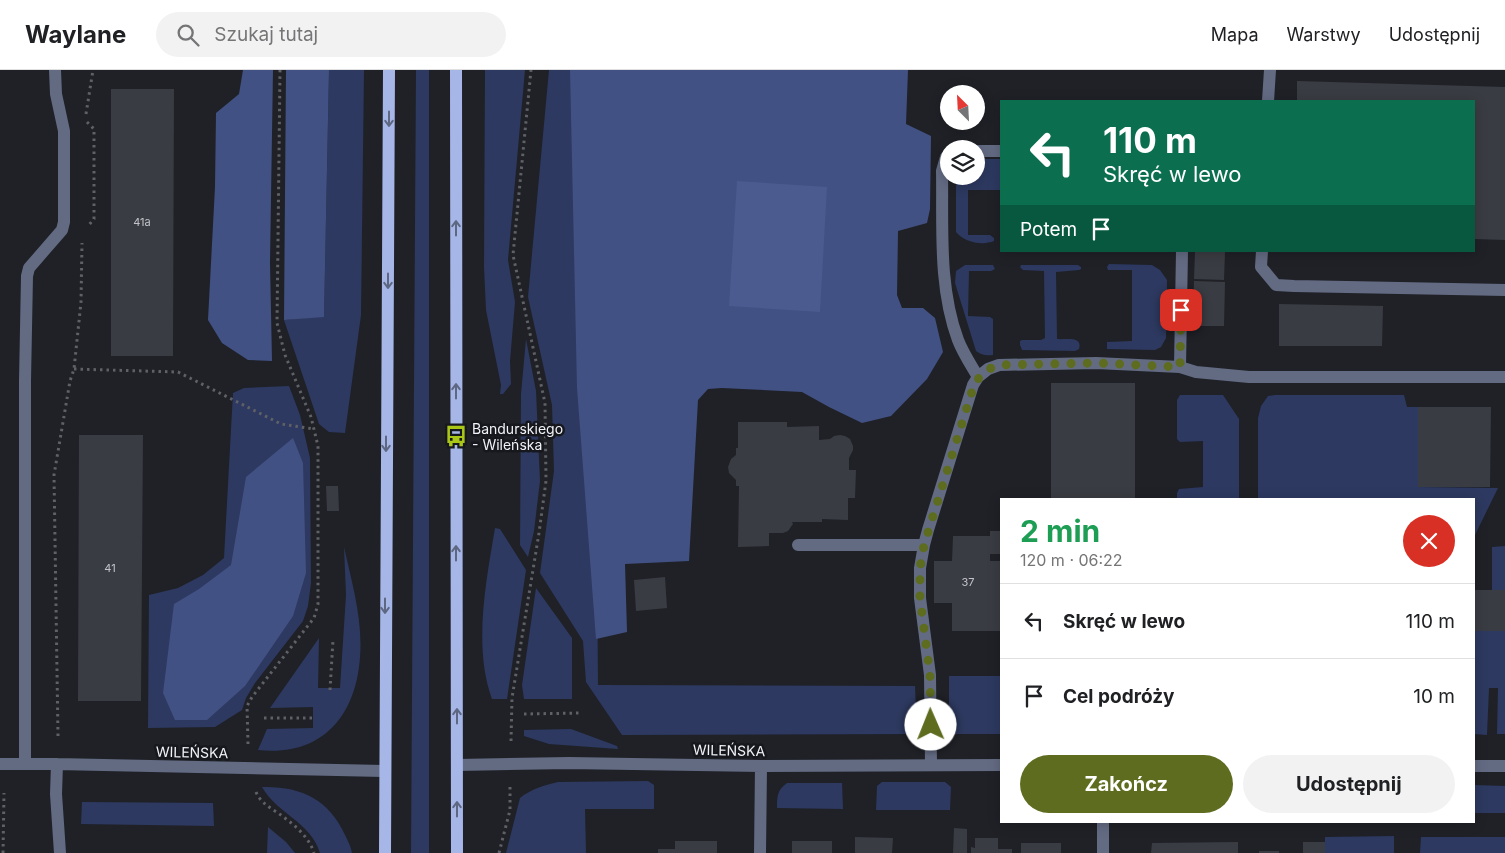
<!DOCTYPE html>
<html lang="pl">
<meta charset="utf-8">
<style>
body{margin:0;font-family:Inter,sans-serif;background:#f2f2f2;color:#202124;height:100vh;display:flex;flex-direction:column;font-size:19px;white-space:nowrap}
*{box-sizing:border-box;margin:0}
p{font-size:16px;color:#757577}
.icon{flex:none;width:28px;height:28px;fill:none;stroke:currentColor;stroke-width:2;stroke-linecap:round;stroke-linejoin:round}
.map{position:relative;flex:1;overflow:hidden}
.sheet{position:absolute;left:1000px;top:428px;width:475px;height:325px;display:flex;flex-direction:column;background:#fff;border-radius:0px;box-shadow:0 2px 12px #0003}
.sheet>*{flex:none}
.guide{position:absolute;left:1000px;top:30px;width:475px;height:152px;border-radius:0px;box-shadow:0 2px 12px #0003;background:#0b6e4f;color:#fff;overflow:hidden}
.needle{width:32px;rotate:336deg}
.buttons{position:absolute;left:940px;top:15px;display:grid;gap:10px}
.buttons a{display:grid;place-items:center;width:45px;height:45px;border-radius:50%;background:#fff;box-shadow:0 2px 12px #0003;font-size:25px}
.pin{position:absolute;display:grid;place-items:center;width:42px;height:42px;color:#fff;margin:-21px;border-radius:10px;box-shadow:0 2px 8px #0006}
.me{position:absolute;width:55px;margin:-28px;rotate:359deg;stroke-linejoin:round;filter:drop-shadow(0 0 4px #0008)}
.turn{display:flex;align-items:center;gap:18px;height:105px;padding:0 20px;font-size:22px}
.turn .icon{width:65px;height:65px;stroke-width:2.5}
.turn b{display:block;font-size:35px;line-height:42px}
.then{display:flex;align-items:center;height:48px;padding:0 20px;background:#0003;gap:10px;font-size:19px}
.round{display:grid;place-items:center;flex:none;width:52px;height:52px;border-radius:26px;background:#f2f2f2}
.head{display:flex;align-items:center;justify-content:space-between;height:85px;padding:0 20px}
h1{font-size:30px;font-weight:700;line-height:38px;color:#1e9e55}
.cta{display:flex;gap:10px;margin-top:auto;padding:10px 20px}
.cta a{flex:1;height:58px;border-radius:30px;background:#5e6c1f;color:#fff;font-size:20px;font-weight:700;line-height:58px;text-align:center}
.cta a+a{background:#f2f2f2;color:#202124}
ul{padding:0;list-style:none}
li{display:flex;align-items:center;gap:15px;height:75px;padding:0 20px;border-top:1px solid #e0e0e0}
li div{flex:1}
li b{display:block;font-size:19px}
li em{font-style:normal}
header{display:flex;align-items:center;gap:30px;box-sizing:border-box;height:70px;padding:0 25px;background:#fff;border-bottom:1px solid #e0e0e0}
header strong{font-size:24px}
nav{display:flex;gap:28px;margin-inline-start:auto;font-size:18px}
.search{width:350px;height:45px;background:#f2f2f2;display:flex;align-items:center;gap:12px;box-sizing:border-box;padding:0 18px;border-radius:28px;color:#757577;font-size:19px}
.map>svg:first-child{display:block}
.green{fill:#2d3960}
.forest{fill:#425183}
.water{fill:#4b5b8f}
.building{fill:#3a3c43}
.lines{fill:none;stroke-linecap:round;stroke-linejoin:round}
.path{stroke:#5f6166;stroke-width:3;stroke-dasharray:2.5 4;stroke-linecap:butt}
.minor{stroke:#636b83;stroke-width:12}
.major{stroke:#a5b6e7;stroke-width:12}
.oneway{stroke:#5e6782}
.route{stroke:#5e6c1f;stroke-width:9;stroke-dasharray:0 16.2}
.labels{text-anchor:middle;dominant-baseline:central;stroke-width:5;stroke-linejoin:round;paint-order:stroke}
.number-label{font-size:11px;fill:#c3c4ca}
.poi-label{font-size:14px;fill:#f1f2f7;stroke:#16181e;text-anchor:start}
.street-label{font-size:14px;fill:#f1f2f7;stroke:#16181e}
</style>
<header>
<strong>Waylane</strong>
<div class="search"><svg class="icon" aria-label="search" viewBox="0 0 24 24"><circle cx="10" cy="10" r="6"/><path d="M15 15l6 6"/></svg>Szukaj tutaj</div>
<nav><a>Mapa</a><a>Warstwy</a><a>Udostępnij</a></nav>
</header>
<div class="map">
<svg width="1505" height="783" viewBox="0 0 1505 783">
<rect width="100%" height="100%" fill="#1f2127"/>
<path class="green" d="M 329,0 L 364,0 L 361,245 L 345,363 L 329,362 L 319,354 L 284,250 L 324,246 Z
M 416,0 L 429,0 L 429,783 L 411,783 Z
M 485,0 L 525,0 L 508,190 L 515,232 L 510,291 L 511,314 L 503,324 L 500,324 L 501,315 L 486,240 L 484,197 Z
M 549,0 L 593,0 L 598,615 L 915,616 L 917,664 L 622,665 L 586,612 L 583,571 L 540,503 L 554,401 L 552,335 L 528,227 Z
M 976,89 L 1001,89 L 1001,120 L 968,120 L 968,165 L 990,165 L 994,168 L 994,171 C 982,176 964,172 956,162 L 956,106 L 976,106 Z
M 1109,194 L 1152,195 L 1160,200 L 1167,210 L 1166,268 L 1161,277 L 1155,280 L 1107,279 L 1107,272 L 1132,271 L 1132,200 L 1108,200 L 1107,197 Z
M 965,195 L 993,195 L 995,199 L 991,201 L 969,201 L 968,246 L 990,247 L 993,249 L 993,285 C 985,286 982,285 976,281 L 955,213 L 956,201 Z
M 1021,195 L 1078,195 L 1081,197 L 1081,199 L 1079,200 L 1056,202 L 1057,269 C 1065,270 1083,265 1079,279 L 1075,281 L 1022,280 L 1020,275 L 1020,271 L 1022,270 L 1041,270 L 1045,268 L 1044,201 L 1023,200 L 1020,197 Z
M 526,269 L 536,321 L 540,411 L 534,461 L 528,487 L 520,475 L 521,324 Z
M 289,316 L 300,345 L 310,388 L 311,513 L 308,536 L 303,551 L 255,613 L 246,628 L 242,640 L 215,657 L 148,658 L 149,525 L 178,518 L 203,505 L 224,488 L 233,323 L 244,318 Z
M 1180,325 L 1223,325 L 1239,349 L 1239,429 L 1177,429 L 1177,423 L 1179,419 L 1203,417 L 1203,371 L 1180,372 L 1177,369 L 1177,330 Z
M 1275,325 L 1404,325 L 1407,337 L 1418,337 L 1418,417 L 1498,418 L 1474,467 L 1474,429 L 1258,429 L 1258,348 L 1261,336 L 1268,326 Z
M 495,458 L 500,459 L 526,500 L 507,629 L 492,629 C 473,577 486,512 495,458 Z
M 1505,476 L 1505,520 L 1492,520 L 1492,477 Z
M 344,477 C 352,513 363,550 360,587 C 356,647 321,687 258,680 L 267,659 L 313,658 L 313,637 L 270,638 L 319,568 L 318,618 L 340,618 L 346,525 Z
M 536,518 L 572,568 L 572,629 L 524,629 L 522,615 Z
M 1474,561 L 1505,561 L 1505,664 L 1497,664 L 1498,618 L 1489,618 L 1487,665 L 1474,664 Z
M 949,606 L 1001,606 L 1001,664 L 949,664 Z
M 571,659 L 617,676 L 618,679 L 549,674 L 524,666 L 524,660 Z
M 648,711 L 654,715 L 654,739 L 585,739 L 586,783 L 506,783 L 520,728 C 531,719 545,715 558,712 Z
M 882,712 L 945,712 L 951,717 L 950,740 L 876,740 L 877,716 Z
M 787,713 L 842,713 L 843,739 L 777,738 C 777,727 777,720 787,713 Z
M 1474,715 L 1505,716 L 1505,743 L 1474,743 Z
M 262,717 C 300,716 329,729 345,765 C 348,771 351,777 352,783 L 320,783 C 310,751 277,744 262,717 Z
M 82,732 L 213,733 L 214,756 L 81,754 Z
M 268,757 L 286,772 L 295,783 L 267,783 Z
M 1394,766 L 1394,783 L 1325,783 L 1325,767 Z
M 1421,767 L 1505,767 L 1505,783 L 1420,783 Z"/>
<path class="forest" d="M 243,0 L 273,0 L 270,193 L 272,291 L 248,290 L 222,273 L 208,250 L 215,117 L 216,43 L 239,24 Z
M 286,0 L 329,0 L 324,247 L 284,250 Z
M 570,0 L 908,0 L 906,54 L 931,66 L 930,139 L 927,153 L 898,161 L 897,225 L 902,238 L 923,238 L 935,248 L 943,282 L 927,309 L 891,346 L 862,353 L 829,337 L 802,322 L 722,318 L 708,319 L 698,330 L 689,491 L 625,494 L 627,562 L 596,569 L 577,318 Z
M 293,368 L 303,393 L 306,503 L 293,546 L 245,616 L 207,650 L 175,650 L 163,623 L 174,534 L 199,519 L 231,495 L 246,407 Z"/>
<path class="water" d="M 737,111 L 827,117 L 820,242 L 729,236 Z"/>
<path class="building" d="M 1297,11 L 1505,17 L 1505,170 L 1474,169 L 1474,31 L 1297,31 Z
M 111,19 L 174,19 L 173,286 L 111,286 Z
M 1195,182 L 1225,182 L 1224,210 L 1194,209 Z
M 1194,211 L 1225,212 L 1224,256 L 1193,256 Z
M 1279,234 L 1383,236 L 1382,276 L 1279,276 Z
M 1051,313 L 1135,313 L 1135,429 L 1051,429 Z
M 1418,337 L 1491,337 L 1490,417 L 1418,417 Z
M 738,352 L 787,352 L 787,357 L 819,356 L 819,370 L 830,369 L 834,366 L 840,365 L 845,366 L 850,369 L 853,376 L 853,380 L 849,388 L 849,400 L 856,400 L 855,428 L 848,428 L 848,450 L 822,449 L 822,452 L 792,452 L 793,454 L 788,461 L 783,463 L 769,463 L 769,476 L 738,477 L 739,416 L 736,416 L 736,410 L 729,403 L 728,397 L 731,389 L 736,385 L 736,378 L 738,378 Z
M 79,365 L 143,365 L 141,631 L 78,631 Z
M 326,416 L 338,416 L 339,441 L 327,441 Z
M 990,461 L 1001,461 L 1001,484 L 990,484 L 990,491 L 1001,491 L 1001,561 L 952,561 L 952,533 L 934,533 L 934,491 L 952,491 L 953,466 L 990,466 Z
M 665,507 L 667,538 L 636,541 L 634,510 Z
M 1474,520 L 1505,520 L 1505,561 L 1474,561 Z
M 954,758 L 967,759 L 967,783 L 953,783 Z
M 855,767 L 893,768 L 892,783 L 855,783 Z
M 975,768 L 998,768 L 998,779 L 1012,779 L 1012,783 L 971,783 L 971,777 L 975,778 Z
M 675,771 L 717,771 L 717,783 L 658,783 L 658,779 L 675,779 Z
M 792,771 L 832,771 L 832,783 L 792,783 Z
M 1238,772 L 1238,783 L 1151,783 L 1152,773 Z
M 1303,772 L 1325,772 L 1325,783 L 1303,783 Z
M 1021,773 L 1061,773 L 1061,783 L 1021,783 Z
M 1259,781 L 1279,781 L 1279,783 L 1259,783 Z"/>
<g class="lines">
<path class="path" d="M 86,44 L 93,0
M 87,52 L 94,59 L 94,149 L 88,156
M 74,299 L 178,302 L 281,354 L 314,359
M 330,620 L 333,570
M 524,644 L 581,643
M 264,648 L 313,648
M 58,666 L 54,405 L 70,311 L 74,299 L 81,232 L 82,173
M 511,671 L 512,628 L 539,463 L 546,411 L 545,333 L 513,185 L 531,0
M 248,674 L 247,636 L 252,627 L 314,548 L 318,534 L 318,376 L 311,347 L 285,285 L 277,253 L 280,0
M 256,722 C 260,732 269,737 278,743 C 292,753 309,766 314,783
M 3,783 L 4,723
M 499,783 L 510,740 L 510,717"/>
<path class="minor" d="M 1268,31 L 1270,0
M 976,81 L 1001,81
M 1182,181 L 1180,297 L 1196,302 L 1249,307 L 1505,307
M 1262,181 L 1261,197 L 1276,215 L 1294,216 L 1505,220
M 978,307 L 988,299 L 999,295 L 1096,293 L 1180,297
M 798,475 L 924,475
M 0,694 L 57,694 L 384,701
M 25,694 L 25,311 L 27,206 L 29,198 L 62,160 L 64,152 L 64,61 L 56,24 L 55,0
M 57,694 L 56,724 L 60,783
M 457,695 L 569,693 L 761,696 L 1001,695
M 931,695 L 930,605 L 920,528 L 920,498 L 924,475 L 928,460 L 973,315 L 978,307 C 971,295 963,283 958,270 C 938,216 943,156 942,101 L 946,87 L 949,85
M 1474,696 L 1505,696
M 760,783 L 761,696
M 1103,783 L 1103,751"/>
<path class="major" d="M 456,0 L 457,783
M 385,783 L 389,0"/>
</g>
<defs><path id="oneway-shaft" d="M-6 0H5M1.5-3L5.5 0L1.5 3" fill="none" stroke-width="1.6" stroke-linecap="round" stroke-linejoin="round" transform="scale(1.25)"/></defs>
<g class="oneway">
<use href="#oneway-shaft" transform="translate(389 49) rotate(90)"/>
<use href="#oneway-shaft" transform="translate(456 158) rotate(-90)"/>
<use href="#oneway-shaft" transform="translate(388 211) rotate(90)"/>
<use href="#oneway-shaft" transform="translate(456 321) rotate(-90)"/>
<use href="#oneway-shaft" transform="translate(386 374) rotate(90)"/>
<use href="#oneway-shaft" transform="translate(456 483) rotate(-90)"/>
<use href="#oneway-shaft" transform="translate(385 536) rotate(90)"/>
<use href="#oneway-shaft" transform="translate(457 646) rotate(-90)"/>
<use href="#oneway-shaft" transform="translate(457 739) rotate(-90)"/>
</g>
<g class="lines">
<path class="route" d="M 931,655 L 930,605 L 920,528 L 920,498 L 924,475 L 974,315 C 980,305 987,299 998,295 L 1096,293 L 1180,297 L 1181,240"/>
</g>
<defs>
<g id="bus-bare" transform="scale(1.725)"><path d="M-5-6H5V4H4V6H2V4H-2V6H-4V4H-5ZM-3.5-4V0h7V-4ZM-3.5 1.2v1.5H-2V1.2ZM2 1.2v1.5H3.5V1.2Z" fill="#aac718" stroke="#16181e" stroke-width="2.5" paint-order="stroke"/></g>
</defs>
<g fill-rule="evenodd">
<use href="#bus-bare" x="456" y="366"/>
</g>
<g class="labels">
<g class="number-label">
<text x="142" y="152">41a</text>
<text x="110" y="498">41</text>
<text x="968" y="512">37</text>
</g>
<g class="poi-label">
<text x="472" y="358">Bandurskiego<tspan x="472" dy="16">- Wileńska</tspan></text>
</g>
<g class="street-label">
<text transform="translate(729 680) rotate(1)">WILEŃSKA</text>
<text transform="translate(192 682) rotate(1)">WILEŃSKA</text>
</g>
</g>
</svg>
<div class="buttons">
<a><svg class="needle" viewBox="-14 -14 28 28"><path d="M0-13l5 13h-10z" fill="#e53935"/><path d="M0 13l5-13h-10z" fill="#757577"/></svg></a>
<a><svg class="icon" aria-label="layers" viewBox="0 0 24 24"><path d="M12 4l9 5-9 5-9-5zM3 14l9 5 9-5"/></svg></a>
</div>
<div class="pin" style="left:1181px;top:240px;background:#d93025"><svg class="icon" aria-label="arrive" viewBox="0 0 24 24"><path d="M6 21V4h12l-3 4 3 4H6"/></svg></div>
<svg class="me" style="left:931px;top:655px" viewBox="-20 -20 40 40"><circle r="19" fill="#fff"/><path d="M0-13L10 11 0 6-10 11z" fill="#5e6c1f"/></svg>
<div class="guide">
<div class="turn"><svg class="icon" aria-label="left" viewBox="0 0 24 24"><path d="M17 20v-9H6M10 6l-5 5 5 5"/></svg><div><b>110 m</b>Skręć w lewo</div></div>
<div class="then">Potem<svg class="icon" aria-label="arrive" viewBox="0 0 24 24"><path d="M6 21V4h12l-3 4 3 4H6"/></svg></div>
</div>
<section class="sheet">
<div class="head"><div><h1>2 min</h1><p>120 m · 06:22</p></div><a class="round" style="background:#d93025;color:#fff"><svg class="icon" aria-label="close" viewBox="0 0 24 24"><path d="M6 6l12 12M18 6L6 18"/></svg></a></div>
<ul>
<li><svg class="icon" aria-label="left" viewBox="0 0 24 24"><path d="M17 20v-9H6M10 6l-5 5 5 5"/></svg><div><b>Skręć w lewo</b></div><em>110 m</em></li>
<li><svg class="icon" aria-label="arrive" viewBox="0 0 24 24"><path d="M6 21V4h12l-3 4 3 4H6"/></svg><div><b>Cel podróży</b></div><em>10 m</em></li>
</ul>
<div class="cta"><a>Zakończ</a><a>Udostępnij</a></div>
</section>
</div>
